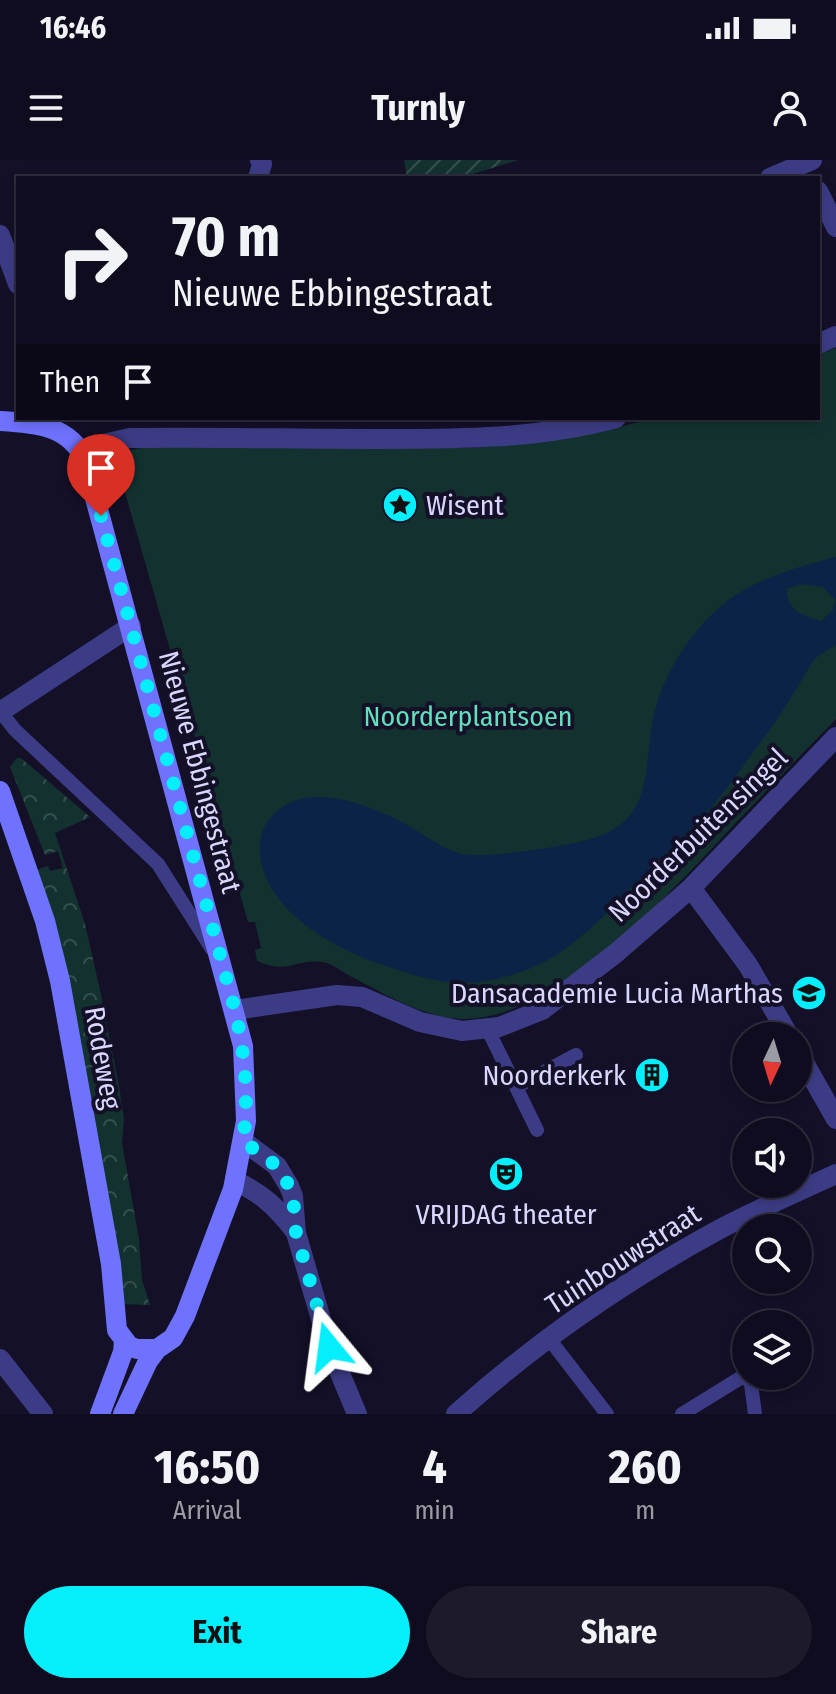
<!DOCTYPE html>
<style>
body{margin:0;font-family:"Fira Sans Condensed",sans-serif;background:#1c1a2b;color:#f1f3f6;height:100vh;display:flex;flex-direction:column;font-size:30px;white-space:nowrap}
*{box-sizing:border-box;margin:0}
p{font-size:26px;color:#9b9ba4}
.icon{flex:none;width:44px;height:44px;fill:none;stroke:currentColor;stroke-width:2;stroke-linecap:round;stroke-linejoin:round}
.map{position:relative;height:1254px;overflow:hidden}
.side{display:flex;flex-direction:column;background:#0e0c1e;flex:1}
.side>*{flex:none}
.hud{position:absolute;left:16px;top:16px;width:804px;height:244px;border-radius:0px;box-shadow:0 4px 12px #0003,0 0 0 2px #2e2c3c;background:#0e0c1e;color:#f1f3f6;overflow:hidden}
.needle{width:52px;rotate:184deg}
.tools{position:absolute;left:732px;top:862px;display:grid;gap:16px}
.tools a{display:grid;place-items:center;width:80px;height:80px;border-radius:50%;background:#0e0c1e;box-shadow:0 4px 12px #0003,0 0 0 2px #2e2c3c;font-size:40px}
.pin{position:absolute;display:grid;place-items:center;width:68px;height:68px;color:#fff;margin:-82px -34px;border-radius:50% 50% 50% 0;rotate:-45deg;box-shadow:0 0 8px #0007}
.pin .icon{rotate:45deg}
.me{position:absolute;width:88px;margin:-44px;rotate:344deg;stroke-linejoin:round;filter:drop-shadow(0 0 6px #0008)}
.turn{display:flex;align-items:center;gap:28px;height:168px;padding:0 24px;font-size:36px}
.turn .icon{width:104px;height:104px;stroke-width:2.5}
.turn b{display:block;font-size:56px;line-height:68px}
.then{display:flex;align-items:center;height:76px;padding:0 24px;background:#0003;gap:16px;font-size:30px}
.eta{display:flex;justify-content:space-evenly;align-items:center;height:136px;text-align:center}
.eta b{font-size:48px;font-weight:700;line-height:56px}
.cta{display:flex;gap:16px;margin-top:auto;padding:16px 24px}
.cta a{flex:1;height:92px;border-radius:48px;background:#05eefc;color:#111;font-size:32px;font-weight:700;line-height:92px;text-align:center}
.cta a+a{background:#1c1a2b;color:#f1f3f6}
.status{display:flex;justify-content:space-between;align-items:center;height:56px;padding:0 40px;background:#0e0c1e;direction:ltr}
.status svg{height:22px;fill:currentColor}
header{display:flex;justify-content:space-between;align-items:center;height:104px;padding:0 24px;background:#0e0c1e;font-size:36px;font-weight:700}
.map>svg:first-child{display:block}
.forest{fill:url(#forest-crowns)}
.park{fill:#13322f}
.garden{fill:url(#garden-furrows)}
.water{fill:#0b2346;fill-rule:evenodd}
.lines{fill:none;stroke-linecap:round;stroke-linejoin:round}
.service{stroke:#3c3c86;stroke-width:14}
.minor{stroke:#3c3c86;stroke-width:20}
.tertiary{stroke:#3c3c86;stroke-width:20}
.secondary{stroke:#6f72fd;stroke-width:20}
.route{stroke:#05eefc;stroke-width:14;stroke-dasharray:0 25.2}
.labels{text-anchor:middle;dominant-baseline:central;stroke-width:8;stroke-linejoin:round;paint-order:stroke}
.poi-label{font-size:28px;fill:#dad7ff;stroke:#131028;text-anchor:end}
.park-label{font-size:28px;fill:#63dfbb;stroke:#131028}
.street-label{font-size:28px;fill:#dad7ff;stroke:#131028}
</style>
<div class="status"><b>16:46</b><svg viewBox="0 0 49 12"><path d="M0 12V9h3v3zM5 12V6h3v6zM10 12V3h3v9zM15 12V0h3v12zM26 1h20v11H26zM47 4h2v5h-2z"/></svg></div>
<header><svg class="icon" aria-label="menu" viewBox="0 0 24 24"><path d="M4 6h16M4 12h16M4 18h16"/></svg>Turnly<svg class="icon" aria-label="person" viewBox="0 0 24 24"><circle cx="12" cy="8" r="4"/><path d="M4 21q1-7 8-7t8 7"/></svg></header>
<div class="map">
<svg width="836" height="1254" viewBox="0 0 836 1254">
<defs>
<pattern id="forest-crowns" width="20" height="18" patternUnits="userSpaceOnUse" patternTransform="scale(2)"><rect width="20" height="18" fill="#13322f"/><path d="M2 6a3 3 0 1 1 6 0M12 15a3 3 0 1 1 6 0" fill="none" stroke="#354f4e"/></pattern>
<pattern id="garden-furrows" width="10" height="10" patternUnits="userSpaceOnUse" patternTransform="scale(2)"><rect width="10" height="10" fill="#13322f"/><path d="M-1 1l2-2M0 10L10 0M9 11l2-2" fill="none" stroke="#354f4e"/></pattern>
</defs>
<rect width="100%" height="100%" fill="#131028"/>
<path class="forest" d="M 17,598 L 21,598 L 90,657 L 55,673 L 85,764 L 100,830 L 119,926 L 124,959 L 122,983 L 139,1079 L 142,1120 L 150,1145 L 122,1144 L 36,710 L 48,706 L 50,711 L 63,708 L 58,691 L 45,695 L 10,607 Z"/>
<path class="park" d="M 836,188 L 836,559 C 801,595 766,631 731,668 C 672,731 554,862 461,859 C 423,857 386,835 354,818 C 345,814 332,803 322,802 C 294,799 291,815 257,801 L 255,790 L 261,788 L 255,762 L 248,762 L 114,294 L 144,287 L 475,288 L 591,274 L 654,258 L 818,258 L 818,195 Z"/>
<path class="garden" d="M 404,0 L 518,0 L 460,18 L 407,18 Z"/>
<path class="water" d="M 836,397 L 836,485 C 830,489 821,493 816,498 C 811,503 807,512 803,518 C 789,540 776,563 760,583 C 743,606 726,631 707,652 C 684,677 659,700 635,724 C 609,751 579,783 546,801 C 526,812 502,819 479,822 C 444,826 412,815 380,804 C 338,790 281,758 265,715 C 257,695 257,672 272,656 C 303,621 361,642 396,659 C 417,669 437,686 458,693 C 481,700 558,687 583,681 C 663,662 639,602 657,543 C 668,507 693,470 721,446 C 753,419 797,407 836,397 ZM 801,424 L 823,427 L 835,440 L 833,450 L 821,461 C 802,456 786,449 787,429 Z"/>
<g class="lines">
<path class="service" d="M 0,551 L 15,570 L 158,704 L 212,789
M 487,868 L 516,927 L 576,895
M 516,927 L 537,970
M 550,1180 L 607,1254
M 682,1254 L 742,1217 L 747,1218 L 751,1224 L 755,1254"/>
<path class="minor" d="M 258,18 L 262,4 L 260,0
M 770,18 L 812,0
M 818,31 L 836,67
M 818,184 L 836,176
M 81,289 L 130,278 C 213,277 297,279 380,279 C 460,279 538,279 616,258
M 691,728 L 748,805 L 789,876
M 235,850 L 337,835 L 362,837 L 420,862 L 462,871 L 499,867 L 542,850 L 616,793 L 691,728 L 836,577
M 798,892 L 836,959
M 0,1199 L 43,1254
M 456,1254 C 535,1183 626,1120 720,1069 C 758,1049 797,1032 836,1014"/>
<path class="tertiary" d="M 0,75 L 18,124
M 0,552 L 131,466
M 243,981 L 277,1006 L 289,1026 L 293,1036 L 296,1073 L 329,1187 L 357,1254
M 235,1021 C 262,1033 277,1048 295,1071"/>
<path class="secondary" d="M 0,261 C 34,263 71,265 85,301 L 243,886 L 246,961 L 233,1029 L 185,1156 L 173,1178 L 157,1189 L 137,1189 L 129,1186 L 117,1170 L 111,1104 L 60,821 L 45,761 L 0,631
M 100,1254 L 123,1192 L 124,1181
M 123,1254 L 148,1201 L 157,1189"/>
</g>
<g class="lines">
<path class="route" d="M 101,356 L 235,850 C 245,894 249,937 243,981 L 277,1006 L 289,1026 L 293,1036 L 296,1073 L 329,1187"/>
</g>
<defs>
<g id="sight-disc" transform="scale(1.8)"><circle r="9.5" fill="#05eefc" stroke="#131028"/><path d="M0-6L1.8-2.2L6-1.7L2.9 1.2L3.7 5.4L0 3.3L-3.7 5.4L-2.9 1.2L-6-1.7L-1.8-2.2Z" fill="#111"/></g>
<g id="university-disc" transform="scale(1.8)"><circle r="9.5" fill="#05eefc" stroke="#131028"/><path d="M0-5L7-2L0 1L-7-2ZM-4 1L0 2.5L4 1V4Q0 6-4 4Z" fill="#111"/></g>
<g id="building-disc" transform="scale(1.8)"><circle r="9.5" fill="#05eefc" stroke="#131028"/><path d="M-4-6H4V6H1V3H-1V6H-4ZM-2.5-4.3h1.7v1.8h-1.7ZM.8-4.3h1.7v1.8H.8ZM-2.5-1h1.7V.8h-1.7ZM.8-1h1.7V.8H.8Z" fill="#111"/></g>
<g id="theatre-disc" transform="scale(1.8)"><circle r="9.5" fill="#05eefc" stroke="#131028"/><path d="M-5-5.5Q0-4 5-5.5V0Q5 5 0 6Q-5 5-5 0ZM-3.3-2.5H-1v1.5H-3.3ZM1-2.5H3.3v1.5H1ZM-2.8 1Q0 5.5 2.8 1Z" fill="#111"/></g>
</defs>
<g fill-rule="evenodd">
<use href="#sight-disc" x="400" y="345"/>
<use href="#university-disc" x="809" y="833"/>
<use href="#building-disc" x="652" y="915"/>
<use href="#theatre-disc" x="506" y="1014"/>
</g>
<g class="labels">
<g class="poi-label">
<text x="426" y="345" text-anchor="start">Wisent</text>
<text x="783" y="833">Dansacademie Lucia Marthas</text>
<text x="626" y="915">Noorderkerk</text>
<text x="506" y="1054" text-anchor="middle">VRIJDAG theater</text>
</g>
<g class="park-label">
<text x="468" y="556">Noorderplantsoen</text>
</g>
<g class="street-label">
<text transform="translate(200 612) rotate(75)">Nieuwe Ebbingestraat</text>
<text transform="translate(698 675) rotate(-44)">Noorderbuitensingel</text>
<text transform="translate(103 898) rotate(80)">Rodeweg</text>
<text transform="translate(623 1099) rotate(-33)">Tuinbouwstraat</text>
</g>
</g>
</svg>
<div class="tools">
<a><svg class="needle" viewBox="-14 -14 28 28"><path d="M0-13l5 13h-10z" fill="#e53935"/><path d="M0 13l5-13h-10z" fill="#9b9ba4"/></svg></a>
<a><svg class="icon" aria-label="sound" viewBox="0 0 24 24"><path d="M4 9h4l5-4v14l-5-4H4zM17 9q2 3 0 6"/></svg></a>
<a><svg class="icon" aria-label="search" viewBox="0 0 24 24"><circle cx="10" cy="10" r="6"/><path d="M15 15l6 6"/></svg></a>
<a><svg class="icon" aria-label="layers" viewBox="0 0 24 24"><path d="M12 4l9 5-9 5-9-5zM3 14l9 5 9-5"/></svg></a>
</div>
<div class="pin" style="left:101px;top:356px;background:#d93025"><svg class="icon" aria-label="arrive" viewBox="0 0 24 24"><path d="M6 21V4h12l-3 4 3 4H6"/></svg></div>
<svg class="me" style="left:329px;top:1187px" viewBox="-20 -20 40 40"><path d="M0-17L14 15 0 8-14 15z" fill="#05eefc" stroke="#fff" stroke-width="4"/></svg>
<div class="hud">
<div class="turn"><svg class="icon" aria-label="right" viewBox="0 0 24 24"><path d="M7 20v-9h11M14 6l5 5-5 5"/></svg><div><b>70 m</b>Nieuwe Ebbingestraat</div></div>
<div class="then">Then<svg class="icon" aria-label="arrive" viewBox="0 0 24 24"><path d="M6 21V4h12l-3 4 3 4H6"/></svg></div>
</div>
</div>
<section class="side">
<div class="eta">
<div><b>16:50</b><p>Arrival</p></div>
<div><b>4</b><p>min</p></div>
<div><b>260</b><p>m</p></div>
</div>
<div class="cta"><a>Exit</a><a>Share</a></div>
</section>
